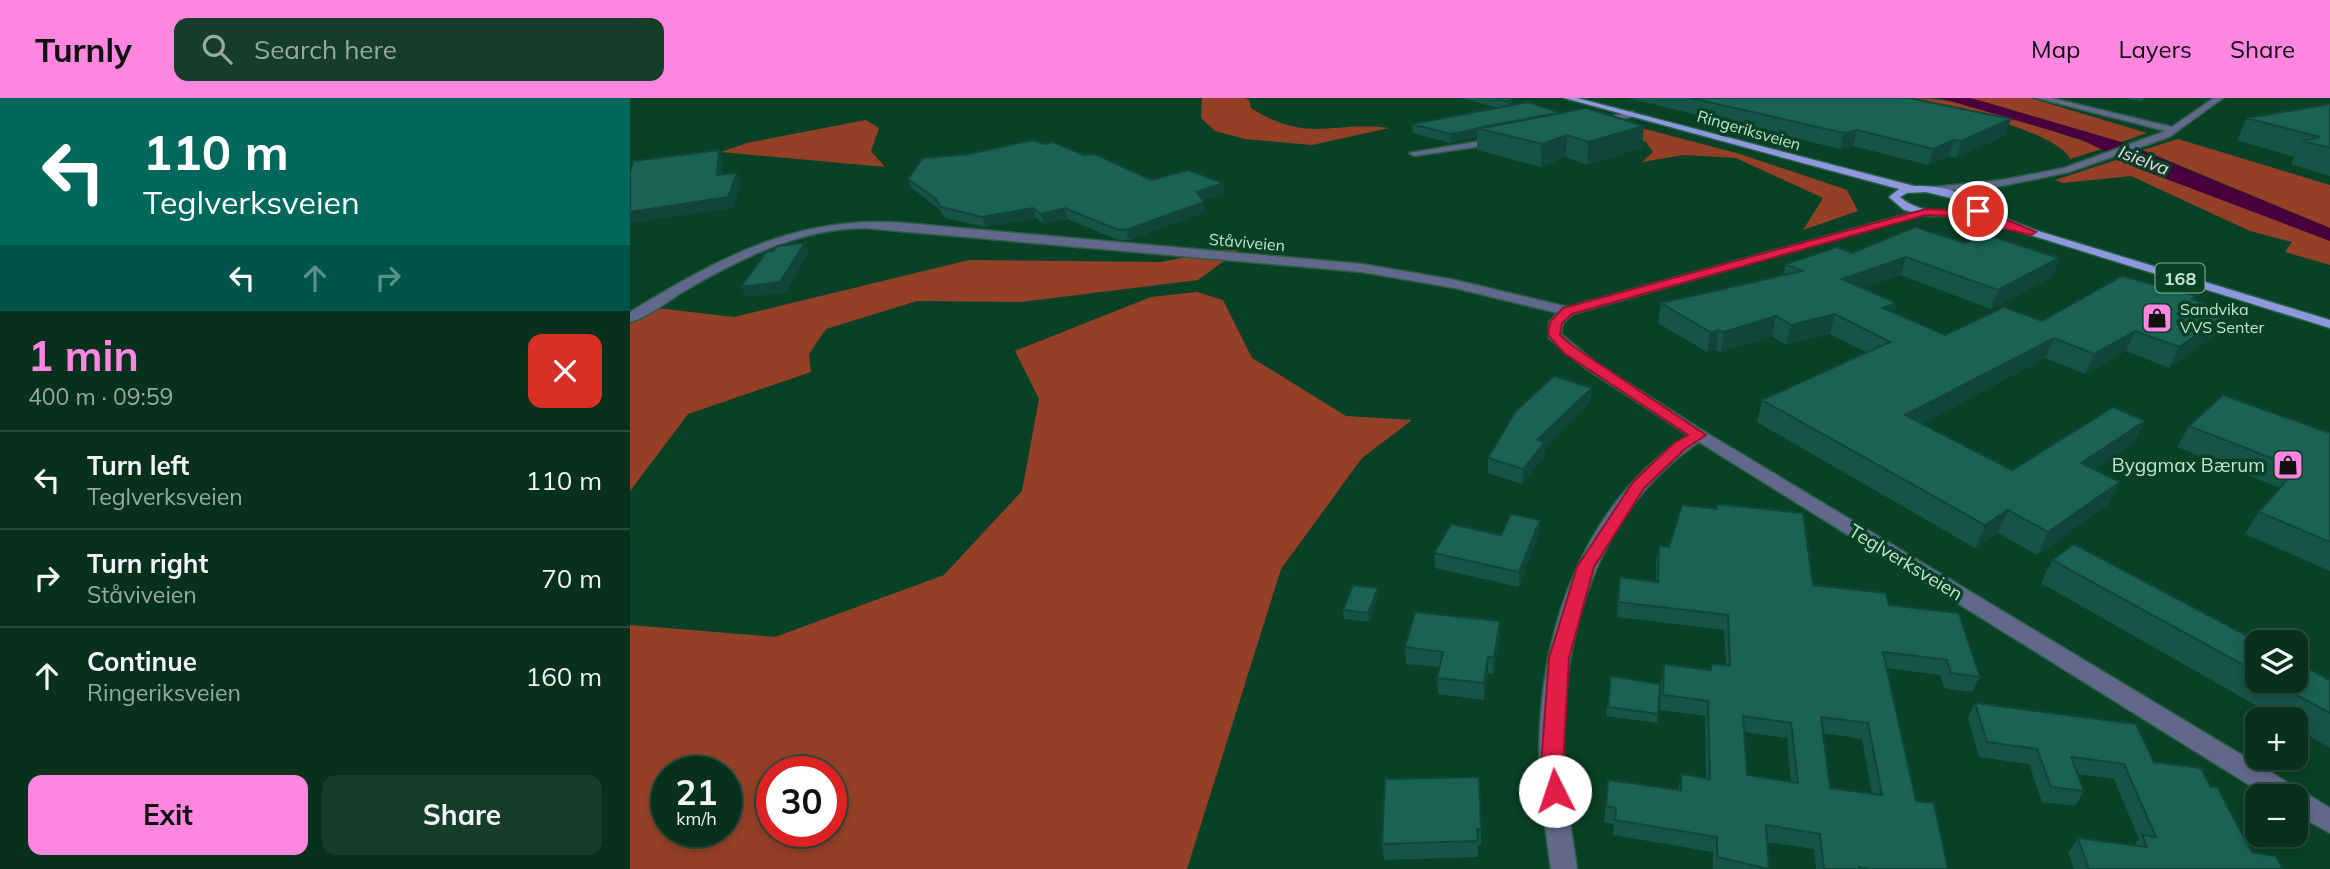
<!DOCTYPE html>
<meta charset="utf-8">
<style>
body{margin:0;font-family:Mulish,sans-serif;background:#153d29;color:#f1f3f6;height:100vh;display:flex;flex-direction:column;font-size:26px;white-space:nowrap}
*{box-sizing:border-box;margin:0}
p{font-size:23px;color:#98a9a3}
.icon{flex:none;width:38px;height:38px;fill:none;stroke:currentColor;stroke-width:2;stroke-linecap:round;stroke-linejoin:round}
.map{position:relative;flex:1;overflow:hidden}
.panel{display:flex;flex-direction:column;background:#07311c;width:630px}
.panel>*{flex:none}
.guide{background:#00695c;color:#fff;overflow:hidden}
.buttons{position:absolute;left:1615px;top:532px;display:grid;gap:14px}
.buttons a{display:grid;place-items:center;width:63px;height:63px;border-radius:14px;background:#07311c;box-shadow:0 4px 10px #0003,0 0 0 2px #284c3b;font-size:35px}
.speed{position:absolute;left:21px;top:658px;display:flex;gap:14px;font-size:35px;font-weight:700;text-align:center}
.speed>*{display:grid;place-content:center;width:91px;height:91px;border-radius:50%;background:#07311c;box-shadow:0 4px 10px #0003,0 0 0 2px #284c3b;line-height:1}
.speed small{font-size:18px;font-weight:400}
.speed .limit{border:10px solid #d22;background:#fff;color:#111}
.pin{position:absolute;display:grid;place-items:center;width:60px;height:60px;color:#fff;margin:-30px;border:4px solid #fff;border-radius:50%;box-shadow:0 2px 7px #0007}
.me{position:absolute;width:77px;margin:-38px;rotate:356deg;stroke-linejoin:round;filter:drop-shadow(0 0 5px #0008)}
.turn{display:flex;align-items:center;gap:24px;height:147px;padding:0 28px;font-size:32px}
.turn .icon{width:91px;height:91px;stroke-width:2.5}
.turn b{display:block;font-size:49px;line-height:60px}
.lanes{display:flex;align-items:center;height:66px;padding:0 28px;background:#0003;justify-content:center;gap:35px;direction:ltr}
.lanes .off{opacity:.35}
.round{display:grid;place-items:center;flex:none;width:74px;height:74px;border-radius:14px;background:#153d29}
.head{display:flex;align-items:center;justify-content:space-between;height:119px;padding:0 28px}
h1{font-size:42px;font-weight:700;line-height:52px;color:#fd86e1}
.action{display:flex;gap:14px;margin-top:auto;padding:14px 28px}
.action a{flex:1;height:80px;border-radius:14px;background:#fd86e1;color:#111;font-size:28px;font-weight:700;line-height:80px;text-align:center}
.action a+a{background:#153d29;color:#f1f3f6}
ul{padding:0;list-style:none}
li{display:flex;align-items:center;gap:21px;height:98px;padding:0 28px;border-top:2px solid #284c3b}
li div{flex:1}
li b{display:block;font-size:26px}
li em{font-style:normal}
header{display:flex;align-items:center;gap:42px;box-sizing:border-box;height:98px;padding:0 35px;background:#fd86e1;color:#111}
header strong{font-size:33px}
nav{display:flex;gap:38px;margin-inline-start:auto;font-size:24px}
.search{width:490px;height:63px;background:#153d29;display:flex;align-items:center;gap:18px;box-sizing:border-box;padding:0 24px;border-radius:14px;color:#98a9a3;font-size:26px}
main{display:flex;flex:1;min-height:0}
.map>svg:first-child{display:block}
.green{fill:#944027;fill-rule:evenodd}
.water{fill:#48003c}
.lines{fill:none;stroke-linecap:round;stroke-linejoin:round}
.minor-casing{stroke:#2a5e44;stroke-width:3}
.major-casing{stroke:#2a5e44;stroke-width:3}
.minor{fill:#62688b;fill-rule:evenodd}
.major{fill:#8d98de;fill-rule:evenodd}
.wall{fill:#165447;fill-rule:evenodd}
.shaded-wall{fill:#12453a}
.building{fill:#1a6253;stroke:#12453a;stroke-width:2;fill-rule:evenodd}
.route{fill:#e11d48;stroke:#92132f;stroke-width:2}
.labels{text-anchor:middle;dominant-baseline:central;stroke-width:7;stroke-linejoin:round;paint-order:stroke}
.far-street-label{font-size:16px;fill:#c3e4ce;stroke:#094126}
.far-poi-label{font-size:16px;fill:#c3e4ce;stroke:#094126;text-anchor:start}
.far-water-label{font-size:18px;font-style:italic;fill:#fed4f2;stroke:#094126}
.shield{fill:#094126;stroke:#8bb39c;stroke-width:2}
.shield-label{font-size:18px;font-weight:bold;fill:#c3e4ce}
.poi-label{font-size:19px;fill:#c3e4ce;stroke:#094126;text-anchor:end}
.street-label{font-size:19px;fill:#c3e4ce;stroke:#094126}
</style>
<header>
<strong>Turnly</strong>
<div class="search"><svg class="icon" aria-label="search" viewBox="0 0 24 24"><circle cx="10" cy="10" r="6"/><path d="M15 15l6 6"/></svg>Search here</div>
<nav><a>Map</a><a>Layers</a><a>Share</a></nav>
</header>
<main>
<section class="panel">
<div class="guide">
<div class="turn"><svg class="icon" aria-label="left" viewBox="0 0 24 24"><path d="M17 20v-9H6M10 6l-5 5 5 5"/></svg><div><b>110 m</b>Teglverksveien</div></div>
<div class="lanes"><svg class="icon" aria-label="left" viewBox="0 0 24 24"><path d="M17 20v-9H6M10 6l-5 5 5 5"/></svg><svg class="icon off" aria-label="ahead" viewBox="0 0 24 24"><path d="M12 20V5M6 11l6-6 6 6"/></svg><svg class="icon off" aria-label="right" viewBox="0 0 24 24"><path d="M7 20v-9h11M14 6l5 5-5 5"/></svg></div>
</div>
<div class="head"><div><h1>1 min</h1><p>400 m · 09:59</p></div><a class="round" style="background:#d93025;color:#fff"><svg class="icon" aria-label="close" viewBox="0 0 24 24"><path d="M6 6l12 12M18 6L6 18"/></svg></a></div>
<ul>
<li><svg class="icon" aria-label="left" viewBox="0 0 24 24"><path d="M17 20v-9H6M10 6l-5 5 5 5"/></svg><div><b>Turn left</b><p>Teglverksveien</p></div><em>110 m</em></li>
<li><svg class="icon" aria-label="right" viewBox="0 0 24 24"><path d="M7 20v-9h11M14 6l5 5-5 5"/></svg><div><b>Turn right</b><p>Ståviveien</p></div><em>70 m</em></li>
<li><svg class="icon" aria-label="ahead" viewBox="0 0 24 24"><path d="M12 20V5M6 11l6-6 6 6"/></svg><div><b>Continue</b><p>Ringeriksveien</p></div><em>160 m</em></li>
</ul>
<div class="action"><a>Exit</a><a>Share</a></div>
</section>
<div class="map">
<svg width="1700" height="771" viewBox="0 0 1700 771">
<rect width="100%" height="100%" fill="#094126"/>
<path class="green" d="M 572,0 L 614,0 L 619,2 L 621,10 C 678,46 700,23 759,30 L 682,47 L 615,41 L 585,33 L 571,20 Z
M 1281,0 C 1332,0 1384,18 1432,36 C 1446,41 1459,44 1472,51 L 1440,61 C 1429,34 1311,6 1281,0 Z
M 1339,0 L 1400,0 L 1517,35 L 1491,44 Z
M 236,22 L 249,30 L 241,53 L 255,69 L 91,54 L 117,45 Z
M 985,23 L 1110,56 L 1217,92 L 1228,113 L 1173,132 L 1193,100 L 1106,60 L 1054,57 L 1012,64 L 1023,54 L 1016,44 L 990,35 Z
M 1548,41 L 1700,87 L 1700,130 L 1513,52 Z
M 1489,61 L 1700,143 L 1700,167 L 1655,154 L 1662,144 L 1620,133 L 1501,78 L 1433,85 L 1425,82 Z
M 616,147 L 568,182 L 391,204 L 287,203 L 196,231 L 179,256 L 181,274 L 58,316 L 0,393 L 0,220 L 18,209 L 104,219 L 339,162 L 531,164 Z
M 567,194 L 593,202 L 622,260 L 716,318 L 782,322 L 732,360 L 651,471 L 557,771 L 0,771 L 0,527 L 145,539 L 314,477 L 392,393 L 409,301 L 385,253 L 521,199 ZM 37,674 L 96,674 L 96,733 L 37,733 ZM 142,674 L 201,674 L 201,733 L 142,733 Z"/>
<path class="water" d="M 1310,0 L 1339,0 L 1355,4 L 1491,44 L 1700,130 L 1700,143 L 1507,70 L 1453,42 Z"/>
<g class="lines">
<g class="minor-casing">
<path id="minor" d="M 1407,0 L 1421,0 L 1542,29 L 1584,0 L 1593,0 L 1539,39 L 1439,74 L 1372,88 L 1300,94 L 1300,90 L 1304,89 L 1372,82 L 1434,70 L 1536,33 Z
M 1002,13 L 1005,18 L 965,27 L 961,24 Z
M 869,40 L 872,45 L 784,58 L 779,55 Z
M 1292,112 L 1301,114 L 943,216 L 933,225 L 931,236 L 965,264 L 1075,334 L 1700,710 L 1700,735 L 1666,716 L 1666,698 L 1637,698 L 1069,344 C 960,418 926,555 935,681 C 937,711 943,741 947,771 L 921,771 C 917,741 912,711 910,680 C 904,551 945,411 1058,337 L 955,270 L 919,240 L 919,224 L 928,215 L 825,190 L 732,174 L 234,130 C 169,131 111,160 56,192 C 39,202 19,219 0,224 L 0,214 C 90,160 165,117 274,125 L 732,166 L 825,182 L 938,209 Z"/>
</g>
<g class="major-casing">
<path id="major" d="M 934,0 L 947,0 L 1284,88 C 1304,88 1329,89 1340,107 L 1405,132 L 1700,222 L 1700,230 L 1397,136 L 1336,113 L 1319,118 L 1298,118 L 1274,112 L 1259,99 L 1269,91 ZM 1296,94 L 1321,100 L 1330,108 C 1312,117 1286,113 1270,99 L 1277,95 Z"/>
</g>
<use href="#minor" class="minor"/>
<use href="#major" class="major"/>
</g>
<path class="wall" d="M 832,0 L 882,0 L 880,7 L 1012,50 L 957,67 L 936,59 L 911,69 L 847,52 L 847,39 L 820,45 L 783,35 L 782,26 L 868,10 Z
M 997,0 L 1279,0 L 1376,37 L 1326,60 L 1319,58 L 1298,67 L 1223,48 L 1210,51 Z
M 1492,0 L 1516,0 L 1511,3 Z
M 1700,6 L 1700,78 L 1661,66 L 1664,59 L 1607,42 L 1617,20 Z
M 454,57 L 521,82 L 593,85 L 595,95 L 572,102 L 575,114 L 499,142 L 488,142 L 438,121 L 414,126 L 406,120 L 355,129 L 315,120 L 309,111 L 282,90 L 278,81 Z
M 1335,145 L 1429,160 L 1422,179 L 1361,211 L 1271,177 L 1234,190 L 1264,215 L 1315,237 L 1412,223 L 1566,198 L 1564,201 L 1591,233 L 1539,270 L 1496,253 L 1455,276 L 1415,260 L 1292,326 L 1382,372 L 1504,345 L 1465,371 L 1479,406 L 1407,457 L 1368,435 L 1345,450 L 1127,324 L 1132,302 L 1236,254 L 1200,236 L 1156,247 L 1142,238 L 1091,254 L 1086,252 L 1077,254 L 1028,225 L 1031,205 L 1153,177 L 1156,166 L 1222,155 Z
M 962,290 L 960,304 L 915,349 L 914,359 L 892,386 L 858,375 L 858,360 Z
M 1559,328 L 1700,335 L 1700,473 L 1615,436 L 1629,414 L 1650,390 L 1547,349 Z
M 1087,406 L 1183,487 L 1259,507 L 1350,579 L 1342,594 L 1314,590 L 1310,577 L 1257,570 L 1286,703 L 1318,771 L 1186,771 L 1184,751 L 1137,744 L 1139,771 L 1083,771 L 1083,754 L 983,737 L 984,726 L 974,724 L 978,682 L 1048,692 L 1051,676 L 1076,680 L 1075,618 L 1030,612 L 1031,582 L 1034,566 L 1079,572 L 1081,566 L 1096,568 L 1094,532 L 987,519 L 990,479 L 1026,483 L 1026,462 L 1029,447 L 1039,449 L 1086,411 ZM 1114,634 L 1157,640 L 1161,684 L 1117,677 ZM 1193,635 L 1232,641 L 1242,696 L 1200,690 Z
M 909,436 L 889,489 L 805,470 L 804,455 Z
M 1422,462 L 1628,544 L 1628,583 L 1700,582 L 1700,650 L 1666,630 L 1666,621 L 1650,621 L 1411,485 Z
M 748,498 L 739,524 L 714,521 L 713,512 Z
M 870,523 L 870,539 L 863,576 L 858,575 L 854,602 L 808,596 L 807,580 L 810,569 L 776,566 L 775,549 Z
M 981,578 L 1028,616 L 1027,625 L 976,618 Z
M 1345,605 L 1524,664 L 1581,689 L 1622,754 L 1653,771 L 1444,771 L 1438,755 L 1448,740 L 1504,748 L 1509,741 L 1484,681 L 1447,676 L 1454,693 L 1445,708 L 1412,704 L 1399,666 L 1349,659 L 1338,620 Z
M 851,731 L 851,747 L 848,747 L 848,759 L 754,762 L 752,746 Z"/>
<path class="shaded-wall" d="M 1381,21 L 1376,37 L 1326,60 L 1331,43 Z
M 1014,28 L 1012,50 L 957,67 L 958,44 Z
M 847,31 L 847,39 L 820,45 L 820,36 Z
M 1227,32 L 1223,48 L 1210,51 L 1214,35 Z
M 937,37 L 936,59 L 911,69 L 912,46 Z
M 1324,42 L 1319,58 L 1298,67 L 1303,51 Z
M 89,52 L 93,62 L 92,87 L 87,77 Z
M 107,75 L 111,85 L 103,110 L 2,125 L 0,122 L 0,114 Z
M 593,85 L 595,95 L 569,104 L 567,94 Z
M 574,104 L 575,114 L 499,142 L 496,132 Z
M 403,110 L 406,120 L 355,129 L 352,119 Z
M 435,110 L 438,121 L 414,126 L 411,116 Z
M 175,145 L 179,154 L 155,195 L 116,199 L 111,189 Z
M 1276,159 L 1271,177 L 1208,199 L 1212,181 Z
M 1429,160 L 1422,179 L 1361,211 L 1368,192 Z
M 1267,205 L 1262,224 L 1253,210 Z
M 1601,213 L 1591,233 L 1539,270 L 1549,249 Z
M 1205,216 L 1200,236 L 1156,247 L 1161,227 Z
M 1146,218 L 1142,238 L 1091,254 L 1094,234 Z
M 1089,232 L 1086,252 L 1077,254 L 1080,234 Z
M 1505,233 L 1496,253 L 1455,276 L 1464,256 Z
M 1424,240 L 1415,260 L 1268,339 L 1275,317 Z
M 962,290 L 960,304 L 915,349 L 914,359 L 892,386 L 893,371 L 907,342 Z
M 1515,323 L 1504,345 L 1441,387 L 1451,365 Z
M 1490,384 L 1479,406 L 1407,457 L 1418,434 Z
M 1378,412 L 1368,435 L 1345,450 L 1355,427 Z
M 910,422 L 909,436 L 889,489 L 889,474 Z
M 748,490 L 748,498 L 739,524 L 738,515 Z
M 870,523 L 870,539 L 863,576 L 864,559 Z
M 858,559 L 858,575 L 854,602 L 854,585 Z"/>
<path class="building" d="M 864,0 L 880,0 L 878,4 Z
M 1061,0 L 1279,0 L 1381,21 L 1331,43 L 1324,42 L 1303,51 L 1227,32 L 1214,35 Z
M 898,4 L 931,15 L 820,36 L 782,26 Z
M 1700,6 L 1700,50 L 1673,43 L 1690,39 L 1617,20 Z
M 956,10 L 1014,28 L 958,44 L 937,37 L 912,46 L 847,30 Z
M 403,42 L 415,46 L 423,44 L 454,57 L 465,56 L 521,82 L 558,72 L 593,85 L 567,94 L 574,104 L 496,132 L 486,131 L 435,110 L 411,116 L 403,110 L 352,119 L 311,109 L 306,101 L 278,81 L 293,60 L 339,56 Z
M 89,52 L 87,77 L 107,75 L 98,99 L 0,114 L 0,74 L 3,63 Z
M 1285,129 L 1335,145 L 1354,136 L 1429,160 L 1368,192 L 1276,159 L 1212,181 L 1267,205 L 1253,210 L 1315,237 L 1374,209 L 1412,223 L 1492,178 L 1566,198 L 1562,201 L 1601,213 L 1549,249 L 1505,233 L 1464,256 L 1424,240 L 1275,317 L 1382,372 L 1483,309 L 1515,323 L 1451,365 L 1490,384 L 1418,434 L 1378,412 L 1355,427 L 1132,302 L 1260,244 L 1205,216 L 1161,227 L 1146,218 L 1094,234 L 1089,232 L 1080,234 L 1031,205 L 1172,173 L 1156,166 L 1207,149 L 1222,155 Z
M 175,145 L 150,184 L 111,189 L 136,154 L 143,153 L 147,148 Z
M 924,278 L 962,290 L 907,342 L 915,344 L 893,371 L 858,360 L 885,314 Z
M 1593,297 L 1700,335 L 1700,444 L 1629,414 L 1667,370 L 1559,328 Z
M 1087,406 L 1173,415 L 1183,487 L 1256,495 L 1259,507 L 1329,515 L 1350,579 L 1321,575 L 1317,562 L 1253,554 L 1286,703 L 1304,705 L 1318,771 L 1240,771 L 1229,769 L 1229,771 L 1194,771 L 1190,736 L 1136,727 L 1139,771 L 1087,759 L 1087,739 L 985,722 L 986,710 L 976,708 L 978,682 L 1051,692 L 1051,676 L 1080,681 L 1078,603 L 1033,597 L 1034,566 L 1081,572 L 1081,566 L 1100,568 L 1098,517 L 988,504 L 990,479 L 1028,484 L 1029,447 L 1039,449 L 1052,407 L 1087,411 ZM 1113,618 L 1161,625 L 1168,685 L 1117,677 ZM 1191,619 L 1238,625 L 1252,697 L 1200,690 Z
M 881,416 L 910,422 L 889,474 L 804,455 L 821,426 L 871,437 Z
M 1444,446 L 1629,544 L 1628,544 L 1628,575 L 1422,462 Z
M 723,487 L 748,490 L 738,515 L 713,512 Z
M 785,514 L 870,523 L 864,559 L 858,559 L 854,585 L 807,580 L 813,554 L 775,549 Z
M 1666,564 L 1700,582 L 1700,615 L 1641,583 L 1666,583 Z
M 981,578 L 1030,586 L 1028,616 L 978,609 Z
M 1345,605 L 1506,626 L 1524,664 L 1571,670 L 1581,689 L 1587,689 L 1622,754 L 1646,758 L 1653,771 L 1459,771 L 1448,740 L 1517,749 L 1512,737 L 1526,739 L 1494,666 L 1441,659 L 1454,693 L 1421,689 L 1407,651 L 1357,644 Z
M 849,679 L 851,731 L 847,731 L 848,743 L 752,746 L 755,681 Z"/>
<path class="route" d="M 1348,110 L 1406,134 L 1401,137 L 1319,118 L 1296,117 L 942,216 L 932,225 L 930,237 L 944,249 L 1076,337 L 1055,351 L 1014,390 L 964,469 L 939,560 L 933,667 L 936,693 L 933,700 L 925,703 L 917,700 L 911,667 L 919,560 L 947,469 L 1003,384 L 1044,345 L 1058,337 L 934,255 L 918,237 L 920,224 L 933,210 L 1296,111 L 1319,112 L 1359,121 L 1344,115 Z"/>
<defs>
<g id="shop-square" transform="scale(1.575)"><rect x="-9" y="-9" width="18" height="18" rx="4" fill="#fd86e1" stroke="#094126"/><path d="M-5-2.5h2.3a2.7 3.5 0 0 1 5.4 0H5L5.5 6h-11ZM-1.5-2.5h3a1.5 2.3 0 0 0-3 0Z" fill="#111"/></g>
</defs>
<g fill-rule="evenodd">
<use href="#shop-square" x="1527" y="220"/>
<use href="#shop-square" x="1658" y="367"/>
</g>
<g class="labels">
<g class="far-street-label">
<text transform="translate(1119 32) rotate(16)">Ringeriksveien</text>
<text transform="translate(617 144) rotate(5)">Ståviveien</text>
</g>
<g class="far-poi-label">
<text x="1550" y="211">Sandvika<tspan x="1550" dy="18">VVS Senter</tspan></text>
</g>
<g class="far-water-label">
<text transform="translate(1514 62) rotate(21)">Isielva</text>
</g>
<rect class="shield" x="1525.5" y="165.5" width="49" height="29" rx="5"/>
<g class="shield-label">
<text x="1550" y="180">168</text>
</g>
<g class="poi-label">
<text x="1635" y="367">Byggmax Bærum</text>
</g>
<g class="street-label">
<text transform="translate(1276 464) rotate(31)">Teglverksveien</text>
</g>
</g>
</svg>
<div class="buttons">
<a><svg class="icon" aria-label="layers" viewBox="0 0 24 24"><path d="M12 4l9 5-9 5-9-5zM3 14l9 5 9-5"/></svg></a>
<a>+</a>
<a>−</a>
</div>
<div class="speed"><div>21<small>km/h</small></div><div class="limit">30</div></div>
<div class="pin" style="left:1348px;top:113px;background:#d93025"><svg class="icon" aria-label="arrive" viewBox="0 0 24 24"><path d="M6 21V4h12l-3 4 3 4H6"/></svg></div>
<svg class="me" style="left:925px;top:693px" viewBox="-20 -20 40 40"><circle r="19" fill="#fff"/><path d="M0-13L10 11 0 6-10 11z" fill="#e11d48"/></svg>
</div>
</main>
